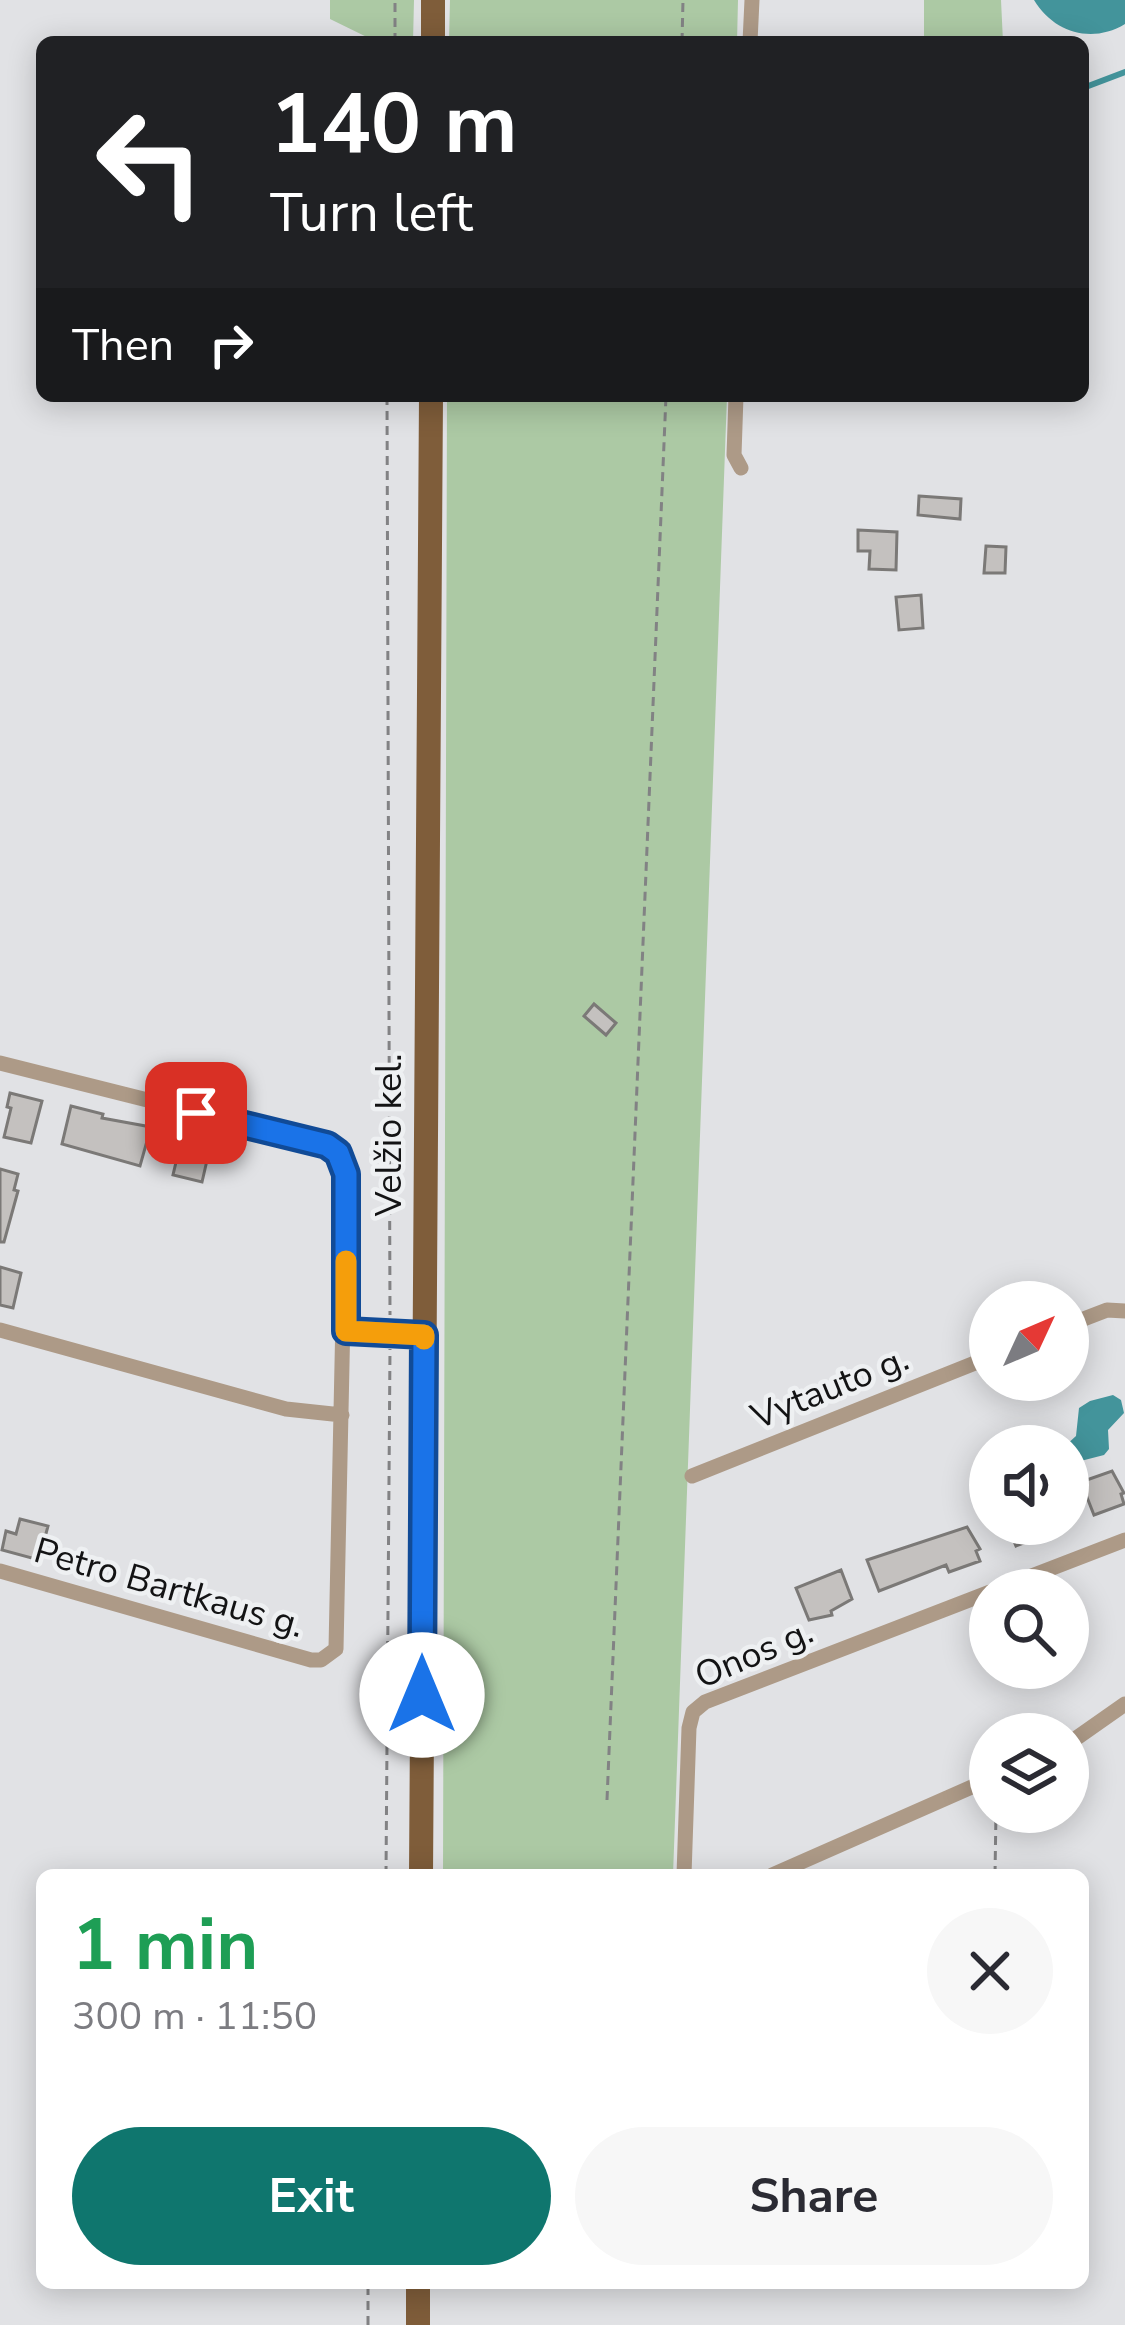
<!DOCTYPE html>
<meta charset="utf-8">
<style>
body{margin:0;font-family:"Nunito Sans",sans-serif;background:#f7f7f7;color:#2b2b33;height:100vh;display:flex;flex-direction:column;font-size:45px;white-space:nowrap}
*{box-sizing:border-box;margin:0}
p{font-size:39px;color:#7c7c81}
.icon{flex:none;width:66px;height:66px;fill:none;stroke:currentColor;stroke-width:2;stroke-linecap:round;stroke-linejoin:round}
.map{position:relative;flex:1;overflow:hidden}
.sheet{position:absolute;left:36px;top:1869px;width:1053px;height:420px;display:flex;flex-direction:column;background:#fff;border-radius:18px;box-shadow:0 6px 30px #0003}
.sheet>*{flex:none}
.banner{position:absolute;left:36px;top:36px;width:1053px;height:366px;border-radius:18px;box-shadow:0 6px 30px #0003;background:#202124;color:#fff;overflow:hidden}
.needle{width:78px;rotate:46deg}
.tools{position:absolute;left:969px;top:1281px;display:grid;gap:24px}
.tools a{display:grid;place-items:center;width:120px;height:120px;border-radius:50%;background:#fff;box-shadow:0 6px 30px #0003;font-size:60px}
.pin{position:absolute;display:grid;place-items:center;width:102px;height:102px;color:#fff;margin:-51px;border-radius:24px;box-shadow:0 6px 18px #0006}
.me{position:absolute;width:132px;margin:-66px;rotate:0deg;stroke-linejoin:round;filter:drop-shadow(0 0 9px #0008)}
.turn{display:flex;align-items:center;gap:42px;height:252px;padding:0 36px;font-size:54px}
.turn .icon{width:156px;height:156px;stroke-width:2.5}
.turn b{display:block;font-size:84px;line-height:102px}
.then{display:flex;align-items:center;height:114px;padding:0 36px;background:#0003;gap:24px;font-size:45px}
.round{display:grid;place-items:center;flex:none;width:126px;height:126px;border-radius:63px;background:#f7f7f7}
.head{display:flex;align-items:center;justify-content:space-between;height:204px;padding:0 36px}
h1{font-size:72px;font-weight:700;line-height:90px;color:#1e9e55}
.primary-button{display:flex;gap:24px;margin-top:auto;padding:24px 36px}
.primary-button a{flex:1;height:138px;border-radius:72px;background:#0f766e;color:#fff;font-size:48px;font-weight:700;line-height:138px;text-align:center}
.primary-button a+a{background:#f7f7f7;color:#2b2b33}
.map>svg:first-child{display:block}
.green{fill:#acc9a4}
.water{fill:#43949b}
.lines{fill:none;stroke-linecap:round;stroke-linejoin:round}
.stream{stroke:#43949b;stroke-width:6}
.building{fill:#c4c1bf;stroke:#7b7977;stroke-width:3}
.path{stroke:#828284;stroke-width:3;stroke-dasharray:9 6;stroke-linecap:butt}
.street{stroke:#ad9a87;stroke-width:15}
.primary{stroke:#7f5d3a;stroke-width:24}
.route-casing{stroke:#114b97;stroke-width:30}
.route{stroke:#1a73e8;stroke-width:21}
.slow{stroke:#f59e0b;stroke-width:21}
.labels{text-anchor:middle;dominant-baseline:central;stroke-width:9;stroke-linejoin:round;paint-order:stroke}
.street-label{font-size:36px;fill:#131314;stroke:#eef0f2}
</style>
<div class="map">
<svg width="1125" height="2325" viewBox="0 0 1125 2325">
<rect width="100%" height="100%" fill="#e1e2e5"/>
<path class="green" d="M 330,0 L 414,0 L 413,42 L 377,42 L 330,19 Z
M 450,0 L 738,0 L 737,42 L 449,42 Z
M 924,0 L 1001,0 L 1003,42 L 924,42 Z
M 447,396 L 727,396 L 673,1875 L 443,1875 Z"/>
<path class="water" d="M 1034,0 L 1125,0 L 1125,24 C 1092,44 1054,33 1034,0 Z
M 1113,1395 L 1121,1400 L 1124,1413 L 1108,1430 L 1109,1449 L 1104,1455 L 1069,1464 L 1065,1446 L 1076,1436 L 1079,1408 L 1090,1401 Z"/>
<g class="lines">
<path class="stream" d="M 1083,88 L 1125,72"/>
</g>
<path class="building" d="M 919,496 L 961,499 L 960,519 L 918,515 Z
M 858,530 L 897,532 L 896,570 L 869,569 L 870,551 L 858,551 Z
M 986,546 L 1006,547 L 1005,573 L 984,573 Z
M 921,595 L 923,628 L 899,630 L 896,597 Z
M 594,1004 L 616,1023 L 606,1035 L 584,1016 Z
M 10,1093 L 42,1101 L 31,1143 L 4,1137 L 11,1108 L 7,1107 Z
M 71,1106 L 103,1114 L 102,1118 L 151,1127 L 140,1166 L 62,1144 Z
M 182,1137 L 211,1143 L 202,1182 L 173,1175 Z
M 0,1169 L 18,1174 L 14,1190 L 18,1191 L 4,1242 L 0,1242 Z
M 0,1267 L 21,1273 L 13,1308 L 0,1305 Z
M 1112,1471 L 1124,1493 L 1121,1494 L 1124,1504 L 1094,1515 L 1081,1482 Z
M 20,1519 L 48,1526 L 39,1560 L 2,1550 L 6,1531 L 16,1534 Z
M 1007,1524 L 1041,1524 L 1045,1535 L 1016,1546 Z
M 967,1527 L 980,1549 L 976,1551 L 980,1561 L 949,1572 L 946,1565 L 879,1591 L 867,1560 Z
M 841,1570 L 852,1599 L 831,1611 L 832,1615 L 809,1620 L 796,1588 Z"/>
<g class="lines">
<path class="path" d="M 395,42 L 395,0
M 682,42 L 683,0
M 387,396 L 390,1315
M 607,1800 L 666,396
M 386,1875 L 390,1349
M 995,1875 L 996,1812
M 368,2325 L 368,2283"/>
<path class="street" d="M 750,42 L 752,0
M 736,396 L 734,455 L 741,468
M 0,1063 L 327,1145 L 338,1153 L 346,1174 L 336,1649 L 321,1660 L 311,1660 L 0,1571
M 1068,1325 L 1107,1310 L 1125,1311
M 0,1330 L 286,1409 L 342,1415
M 346,1331 L 424,1335
M 692,1476 L 990,1357
M 995,1590 L 1125,1540
M 1068,1744 L 1125,1704
M 684,1875 L 689,1728 L 693,1712 L 705,1702 L 990,1592
M 772,1875 L 990,1779"/>
<path class="primary" d="M 433,42 L 433,0
M 421,1875 L 431,396
M 418,2325 L 418,2283"/>
</g>
<g class="lines">
<g class="route-casing">
<path id="route" d="M 196,1113 L 327,1145 L 338,1153 L 346,1174 L 346,1331 L 424,1335 L 422,1695"/>
</g>
<use href="#route" class="route"/>
<path class="slow" d="M 346,1261 L 346,1331 L 424,1335 L 424,1339"/>
</g>
<g class="labels">
<g class="street-label">
<text transform="translate(389 1135) rotate(-90)">Velžio kel.</text>
<text transform="translate(830 1388) rotate(-22)">Vytauto g.</text>
<text transform="translate(169 1588) rotate(16)">Petro Bartkaus g.</text>
<text transform="translate(754 1654) rotate(-23)">Onos g.</text>
</g>
</g>
</svg>
<div class="tools">
<a><svg class="needle" viewBox="-14 -14 28 28"><path d="M0-13l5 13h-10z" fill="#e53935"/><path d="M0 13l5-13h-10z" fill="#7c7c81"/></svg></a>
<a><svg class="icon" aria-label="sound" viewBox="0 0 24 24"><path d="M4 9h4l5-4v14l-5-4H4zM17 9q2 3 0 6"/></svg></a>
<a><svg class="icon" aria-label="search" viewBox="0 0 24 24"><circle cx="10" cy="10" r="6"/><path d="M15 15l6 6"/></svg></a>
<a><svg class="icon" aria-label="layers" viewBox="0 0 24 24"><path d="M12 4l9 5-9 5-9-5zM3 14l9 5 9-5"/></svg></a>
</div>
<div class="pin" style="left:196px;top:1113px;background:#d93025"><svg class="icon" aria-label="arrive" viewBox="0 0 24 24"><path d="M6 21V4h12l-3 4 3 4H6"/></svg></div>
<svg class="me" style="left:422px;top:1695px" viewBox="-20 -20 40 40"><circle r="19" fill="#fff"/><path d="M0-13L10 11 0 6-10 11z" fill="#1a73e8"/></svg>
<div class="banner">
<div class="turn"><svg class="icon" aria-label="left" viewBox="0 0 24 24"><path d="M17 20v-9H6M10 6l-5 5 5 5"/></svg><div><b>140 m</b>Turn left</div></div>
<div class="then">Then<svg class="icon" aria-label="right" viewBox="0 0 24 24"><path d="M7 20v-9h11M14 6l5 5-5 5"/></svg></div>
</div>
<section class="sheet">
<div class="head"><div><h1>1 min</h1><p>300 m · 11:50</p></div><a class="round"><svg class="icon" aria-label="close" viewBox="0 0 24 24"><path d="M6 6l12 12M18 6L6 18"/></svg></a></div>
<div class="primary-button"><a>Exit</a><a>Share</a></div>
</section>
</div>
